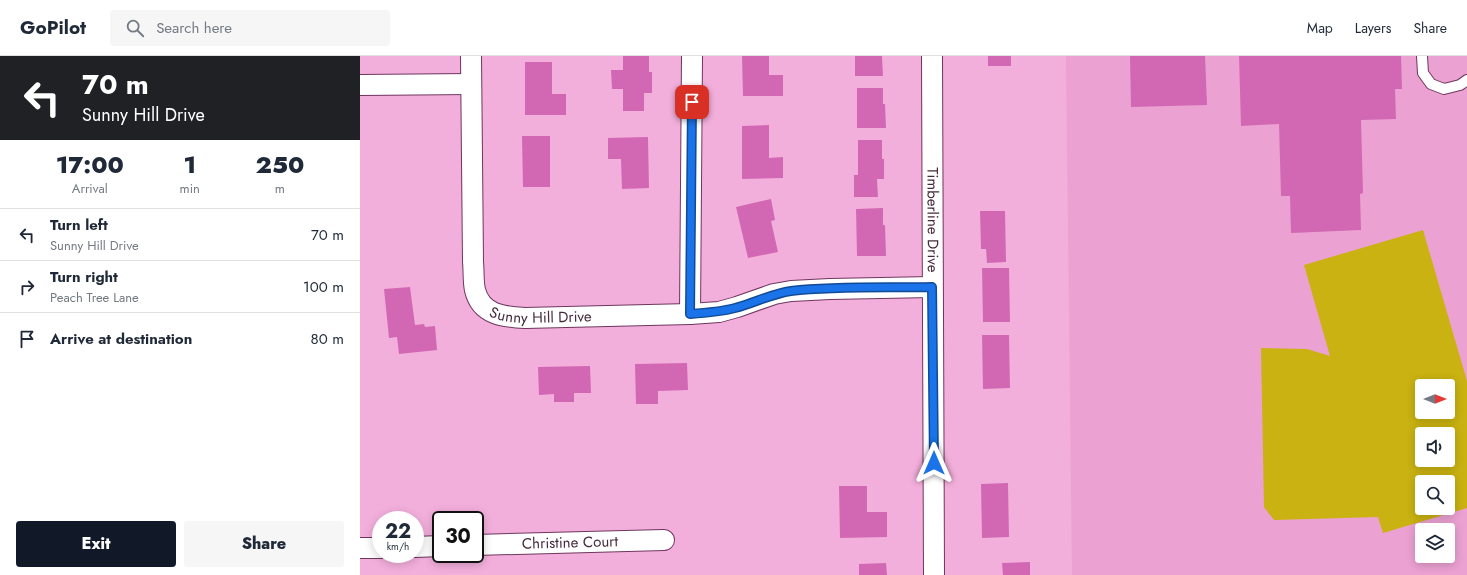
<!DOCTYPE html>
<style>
body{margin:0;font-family:Jost,sans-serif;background:#f6f6f7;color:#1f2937;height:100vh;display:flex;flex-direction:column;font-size:15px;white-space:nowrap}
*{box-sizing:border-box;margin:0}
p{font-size:13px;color:#747a83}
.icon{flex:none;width:22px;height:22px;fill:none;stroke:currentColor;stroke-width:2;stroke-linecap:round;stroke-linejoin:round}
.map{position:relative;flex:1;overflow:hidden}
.details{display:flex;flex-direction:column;background:#fff;width:360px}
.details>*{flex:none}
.banner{background:#202124;color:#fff;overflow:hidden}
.needle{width:26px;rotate:90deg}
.buttons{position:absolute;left:1055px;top:323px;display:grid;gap:8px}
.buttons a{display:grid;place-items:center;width:40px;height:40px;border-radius:4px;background:#fff;box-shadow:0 2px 10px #0003;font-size:20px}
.speed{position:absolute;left:12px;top:455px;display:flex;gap:8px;font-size:20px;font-weight:700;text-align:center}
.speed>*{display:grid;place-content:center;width:52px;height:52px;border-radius:50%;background:#fff;box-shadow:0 2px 10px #0003;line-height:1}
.speed small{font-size:10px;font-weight:400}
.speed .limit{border:2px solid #111;border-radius:6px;background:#fff;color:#111}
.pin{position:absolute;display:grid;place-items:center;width:34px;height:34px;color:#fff;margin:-17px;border-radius:8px;box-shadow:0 2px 6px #0006}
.me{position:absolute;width:44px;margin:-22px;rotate:0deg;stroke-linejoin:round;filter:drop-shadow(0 0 3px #0008)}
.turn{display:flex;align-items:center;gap:14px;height:84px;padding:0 16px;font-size:18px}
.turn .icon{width:52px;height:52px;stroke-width:2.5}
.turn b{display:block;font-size:28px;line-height:34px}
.eta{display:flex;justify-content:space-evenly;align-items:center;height:68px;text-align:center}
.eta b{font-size:24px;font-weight:800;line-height:28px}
.primary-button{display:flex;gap:8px;margin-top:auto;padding:8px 16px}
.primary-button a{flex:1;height:46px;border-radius:4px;background:#111827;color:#fff;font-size:16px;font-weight:800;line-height:46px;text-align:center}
.primary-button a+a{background:#f6f6f7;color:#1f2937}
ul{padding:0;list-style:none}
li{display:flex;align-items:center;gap:12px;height:52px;padding:0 16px;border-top:1px solid #e0e1e3}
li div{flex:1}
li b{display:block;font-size:15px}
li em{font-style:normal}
header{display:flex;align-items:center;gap:24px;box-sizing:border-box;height:56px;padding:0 20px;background:#fff;border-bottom:1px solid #e0e1e3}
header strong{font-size:19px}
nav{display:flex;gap:22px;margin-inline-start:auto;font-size:14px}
.search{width:280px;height:36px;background:#f6f6f7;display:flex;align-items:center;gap:10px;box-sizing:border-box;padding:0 14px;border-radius:4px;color:#747a83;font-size:15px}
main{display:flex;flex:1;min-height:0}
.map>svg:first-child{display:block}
.built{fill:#eba1d2;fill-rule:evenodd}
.green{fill:#c9b211;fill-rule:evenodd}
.building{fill:#d268b3}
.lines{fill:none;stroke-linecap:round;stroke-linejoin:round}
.lane-casing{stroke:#6f365e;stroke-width:12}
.street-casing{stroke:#6f365e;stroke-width:22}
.lane{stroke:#fff;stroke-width:10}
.street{stroke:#fff;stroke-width:20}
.route-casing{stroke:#114b97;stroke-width:10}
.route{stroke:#1a73e8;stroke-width:7}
.labels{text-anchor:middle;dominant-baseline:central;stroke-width:3.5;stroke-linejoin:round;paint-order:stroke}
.street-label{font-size:15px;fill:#452a3c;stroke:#f8c1e5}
</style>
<header>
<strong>GoPilot</strong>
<div class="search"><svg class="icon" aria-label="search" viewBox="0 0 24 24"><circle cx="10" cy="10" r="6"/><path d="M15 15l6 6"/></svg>Search here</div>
<nav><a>Map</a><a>Layers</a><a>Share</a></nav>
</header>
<main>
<section class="details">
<div class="banner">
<div class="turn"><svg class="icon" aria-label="left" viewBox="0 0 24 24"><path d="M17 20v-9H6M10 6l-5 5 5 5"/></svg><div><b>70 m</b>Sunny Hill Drive</div></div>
</div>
<div class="eta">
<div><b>17:00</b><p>Arrival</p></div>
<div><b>1</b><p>min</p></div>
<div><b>250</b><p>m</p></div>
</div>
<ul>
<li><svg class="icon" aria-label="left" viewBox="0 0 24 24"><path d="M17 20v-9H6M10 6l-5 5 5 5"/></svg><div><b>Turn left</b><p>Sunny Hill Drive</p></div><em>70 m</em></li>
<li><svg class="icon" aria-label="right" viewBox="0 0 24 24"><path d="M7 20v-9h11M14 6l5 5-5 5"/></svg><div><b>Turn right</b><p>Peach Tree Lane</p></div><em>100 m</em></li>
<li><svg class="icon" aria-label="arrive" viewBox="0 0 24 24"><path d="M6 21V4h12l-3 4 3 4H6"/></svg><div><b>Arrive at destination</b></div><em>80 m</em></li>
</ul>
<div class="primary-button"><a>Exit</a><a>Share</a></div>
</section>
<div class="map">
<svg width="1107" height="519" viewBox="0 0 1107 519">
<rect width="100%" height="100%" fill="#f3afdc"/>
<path class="built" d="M 706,0 L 1107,0 L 1107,519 L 712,519 ZM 1062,330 L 1088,330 L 1088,356 L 1062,356 ZM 1062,378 L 1088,378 L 1088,404 L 1062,404 ZM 1062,426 L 1088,426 L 1088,452 L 1062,452 ZM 1062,474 L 1088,474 L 1088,500 L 1062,500 Z"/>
<path class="green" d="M 1063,174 L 1107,325 L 1107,452 L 1023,477 L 1018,461 L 914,464 L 904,451 L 901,292 L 947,293 L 970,300 L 944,209 ZM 1062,330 L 1088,330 L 1088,356 L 1062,356 ZM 1062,378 L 1088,378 L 1088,404 L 1062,404 ZM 1062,426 L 1088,426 L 1088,452 L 1062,452 Z"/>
<path class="building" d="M 263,0 L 289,0 L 289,16 L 292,16 L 292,37 L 284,37 L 284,55 L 263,55 L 263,33 L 252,33 L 251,14 L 263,14 Z
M 382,0 L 409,0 L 409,19 L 423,19 L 423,40 L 383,40 Z
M 495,0 L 522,0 L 523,20 L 495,20 Z
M 628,0 L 651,0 L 651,10 L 628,10 Z
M 770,0 L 845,0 L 847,49 L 771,51 Z
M 879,0 L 1041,0 L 1042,33 L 1035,33 L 1036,63 L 1001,64 L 1003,137 L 1000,138 L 1001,174 L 931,177 L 930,140 L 921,140 L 919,68 L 881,70 Z
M 165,6 L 192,6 L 192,38 L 206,38 L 206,59 L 165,59 Z
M 497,32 L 523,32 L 523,48 L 525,48 L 526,72 L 497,72 Z
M 409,69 L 409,102 L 423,101 L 423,122 L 382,123 L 382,70 Z
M 162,80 L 190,80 L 190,131 L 163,131 Z
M 288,81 L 289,132 L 262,133 L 261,103 L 248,103 L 248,82 Z
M 498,84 L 522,84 L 522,103 L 524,103 L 524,123 L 517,123 L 518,141 L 494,141 L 494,119 L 498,119 Z
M 411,143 L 415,164 L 411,165 L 418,196 L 388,202 L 376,151 Z
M 523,152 L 523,169 L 525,169 L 526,200 L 497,200 L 496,153 Z
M 620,155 L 645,155 L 646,206 L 627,207 L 626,193 L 621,193 Z
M 622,212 L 649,212 L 650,266 L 623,266 Z
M 50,231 L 55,269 L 64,268 L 65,271 L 75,270 L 77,294 L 39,298 L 37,281 L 29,282 L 24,233 Z
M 622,279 L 649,279 L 650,332 L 623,333 Z
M 327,307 L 328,334 L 298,335 L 298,348 L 276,348 L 275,308 Z
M 230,310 L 231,337 L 214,337 L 214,346 L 194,346 L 194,338 L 179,339 L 178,311 Z
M 648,427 L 649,481 L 622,482 L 621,428 Z
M 479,430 L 507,430 L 507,456 L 527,456 L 527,481 L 480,482 Z
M 670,506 L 670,519 L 643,519 L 642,507 Z
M 526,507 L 527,519 L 499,519 L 499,508 Z"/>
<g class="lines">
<g class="lane-casing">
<path id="lane" d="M 1062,0 L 1063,17 L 1071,28 L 1084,33 L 1100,29 L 1107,24"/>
</g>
<g class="street-casing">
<g id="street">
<path id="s1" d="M 111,0 L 113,206 C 114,215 113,225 115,234 C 121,259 144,261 165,262 L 330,258 L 359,256 L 377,251 L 414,238 L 431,235 L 470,233 L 572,231"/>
<path id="s2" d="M 572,0 L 574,519"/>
<path d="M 0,29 L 111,28"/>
<path d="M 330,258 L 332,0"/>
<path id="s3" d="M 115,489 L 304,484"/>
<path d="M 55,491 L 81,490"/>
<path d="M 0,492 L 21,492"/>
</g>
</g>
<use href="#lane" class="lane"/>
<use href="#street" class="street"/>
</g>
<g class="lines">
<g class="route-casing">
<path id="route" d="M 332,46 L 330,258 C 345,257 360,256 375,252 C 394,247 411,238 431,235 C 478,230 526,232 572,231 L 574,407"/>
</g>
<use href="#route" class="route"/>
</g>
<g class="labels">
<g class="street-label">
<text stroke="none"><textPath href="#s2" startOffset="164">Timberline Drive</textPath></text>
<text stroke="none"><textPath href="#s1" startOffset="312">Sunny Hill Drive</textPath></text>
<text stroke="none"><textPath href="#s3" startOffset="95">Christine Court</textPath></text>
</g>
</g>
</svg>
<div class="buttons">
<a><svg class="needle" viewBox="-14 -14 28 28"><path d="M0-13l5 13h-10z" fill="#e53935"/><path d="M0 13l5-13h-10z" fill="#747a83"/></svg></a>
<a><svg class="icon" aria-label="sound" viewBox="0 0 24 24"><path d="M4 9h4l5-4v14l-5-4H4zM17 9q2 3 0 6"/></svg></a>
<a><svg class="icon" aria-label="search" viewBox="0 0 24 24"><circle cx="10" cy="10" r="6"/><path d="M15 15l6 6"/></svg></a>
<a><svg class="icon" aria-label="layers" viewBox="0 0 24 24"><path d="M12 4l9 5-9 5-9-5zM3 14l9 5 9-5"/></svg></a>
</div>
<div class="speed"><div>22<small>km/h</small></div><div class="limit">30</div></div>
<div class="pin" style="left:332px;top:46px;background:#d93025"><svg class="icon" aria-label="arrive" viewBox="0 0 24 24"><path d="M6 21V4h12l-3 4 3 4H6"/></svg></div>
<svg class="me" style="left:574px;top:407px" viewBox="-20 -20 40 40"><path d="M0-17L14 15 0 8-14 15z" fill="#1a73e8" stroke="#fff" stroke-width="4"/></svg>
</div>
</main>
